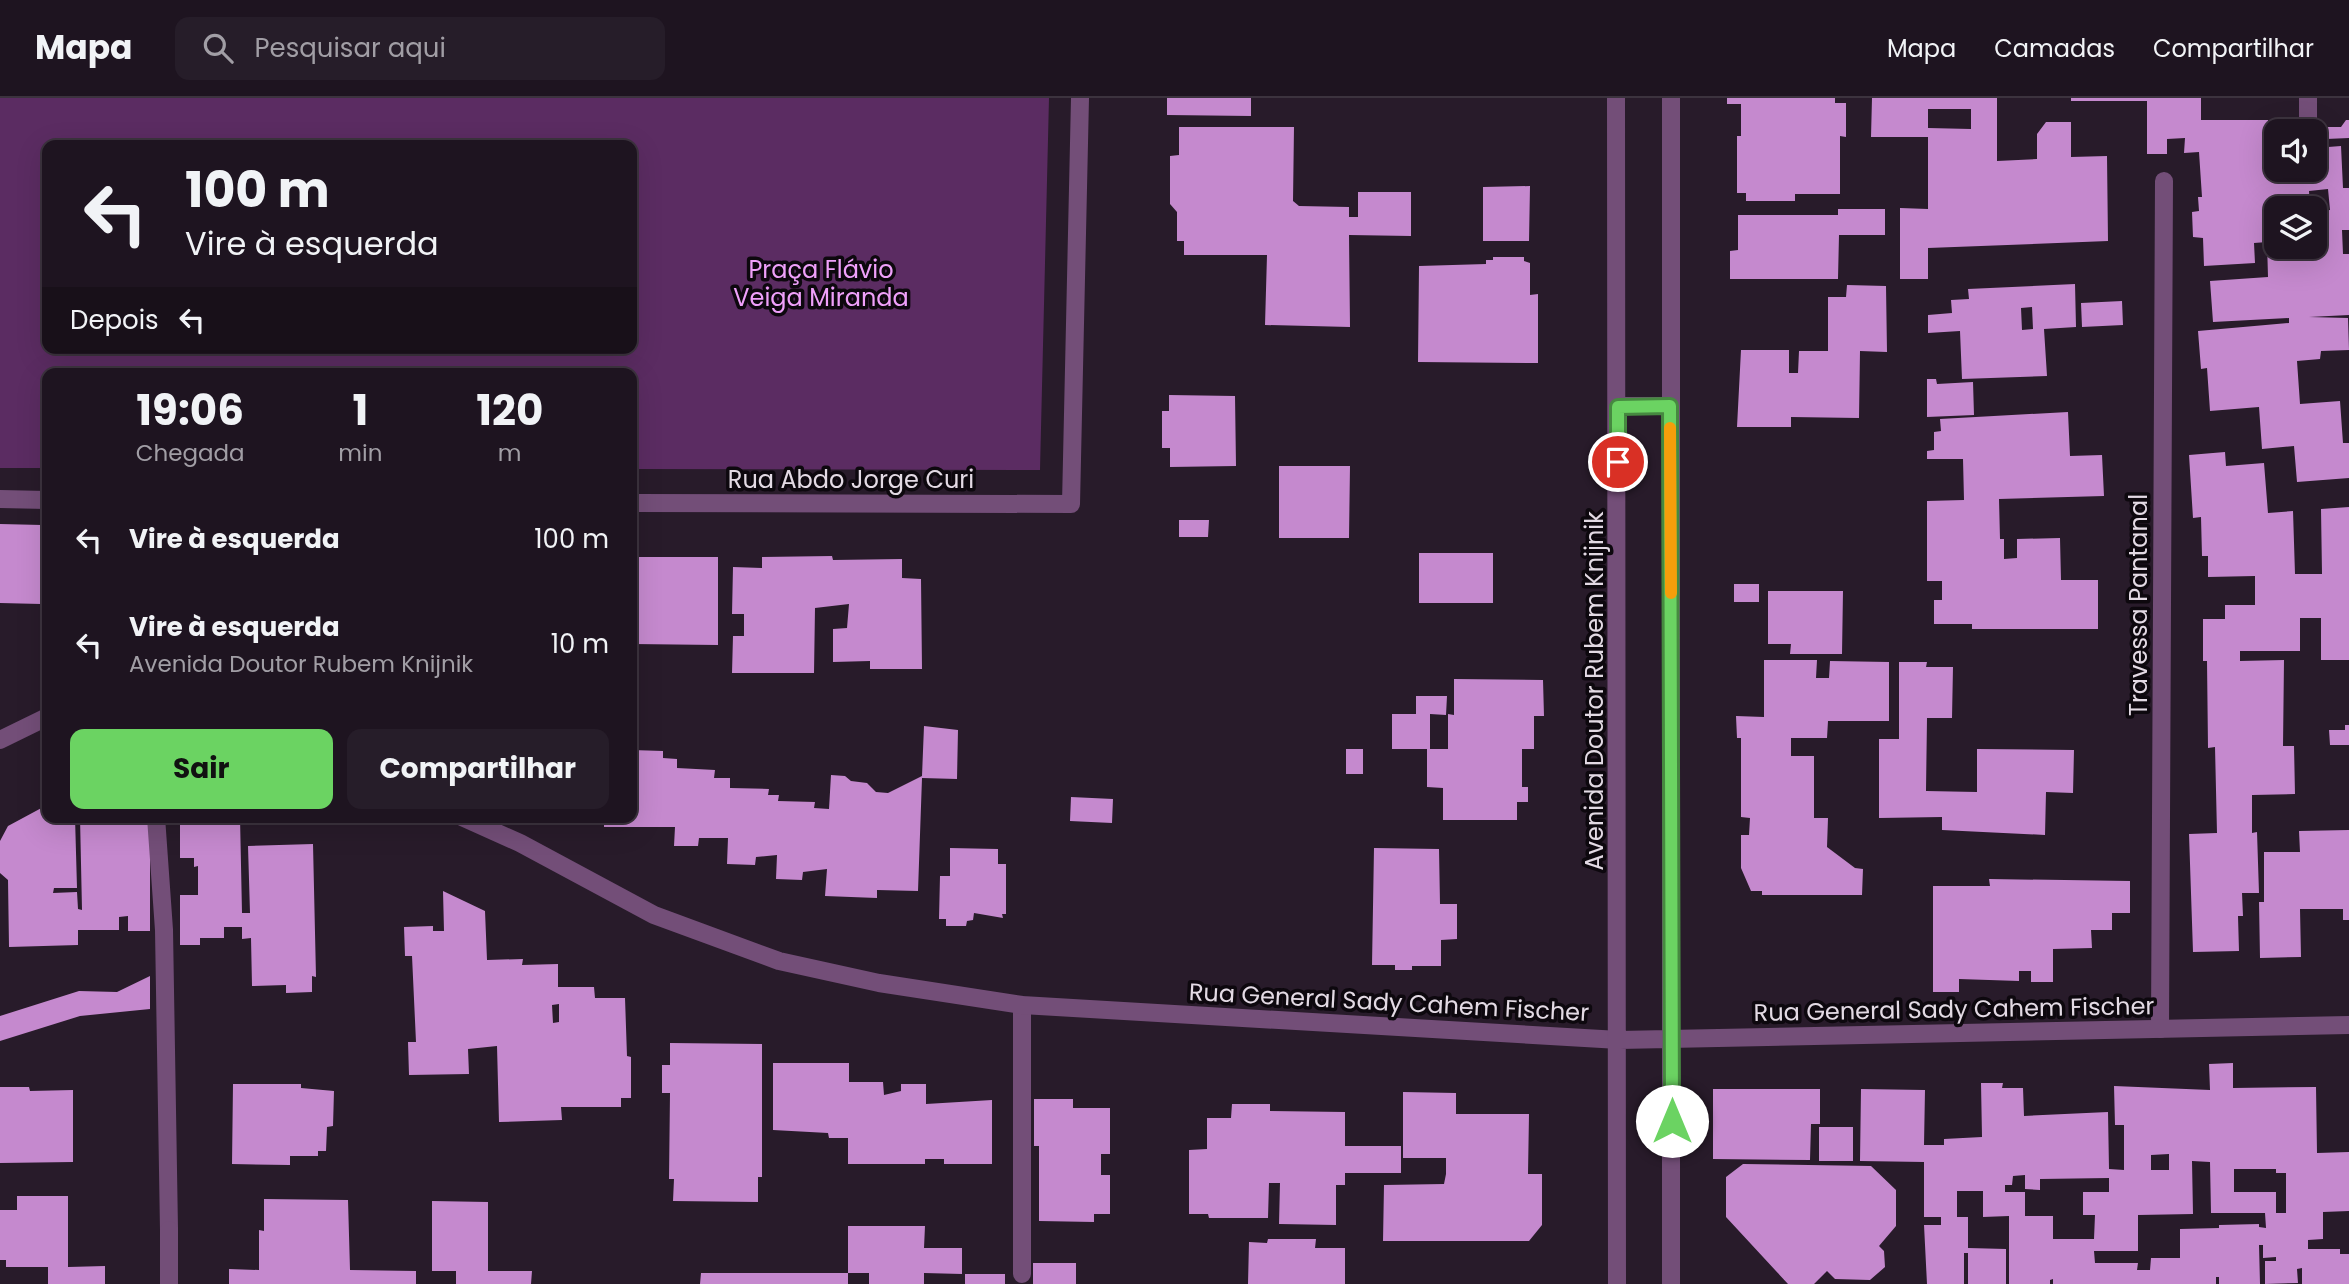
<!DOCTYPE html>
<html lang="pt">
<meta charset="utf-8">
<style>
body{margin:0;font-family:Poppins,sans-serif;background:#261d29;color:#f1f3f6;height:100vh;display:flex;flex-direction:column;font-size:26px;white-space:nowrap}
*{box-sizing:border-box;margin:0}
p{font-size:23px;color:#a19ea5}
.icon{flex:none;width:38px;height:38px;fill:none;stroke:currentColor;stroke-width:2;stroke-linecap:round;stroke-linejoin:round}
.map{position:relative;flex:1;overflow:hidden}
.panel{position:absolute;left:42px;top:270px;width:595px;height:455px;display:flex;flex-direction:column;background:#1e1420;border-radius:14px;box-shadow:0 7px 28px #0002,0 0 0 2px #3c333e}
.panel>*{flex:none}
.top-card{position:absolute;left:42px;top:42px;width:595px;height:214px;border-radius:14px;box-shadow:0 7px 28px #0002,0 0 0 2px #3c333e;background:#1e1420;color:#f1f3f6;overflow:hidden}
.controls{position:absolute;left:2264px;top:21px;display:grid;gap:14px}
.controls a{display:grid;place-items:center;width:63px;height:63px;border-radius:14px;background:#1e1420;box-shadow:0 7px 28px #0002,0 0 0 2px #3c333e;font-size:35px}
.pin{position:absolute;display:grid;place-items:center;width:60px;height:60px;color:#fff;margin:-30px;border:4px solid #fff;border-radius:50%;box-shadow:0 2px 7px #0007}
.me{position:absolute;width:77px;margin:-38px;rotate:0deg;stroke-linejoin:round;filter:drop-shadow(0 0 5px #0008)}
.turn{display:flex;align-items:center;gap:24px;height:147px;padding:0 28px;font-size:32px}
.turn .icon{width:91px;height:91px;stroke-width:2.5}
.turn b{display:block;font-size:49px;line-height:60px}
.then{display:flex;align-items:center;height:66px;padding:0 28px;background:#0003;gap:14px;font-size:26px}
.eta{display:flex;justify-content:space-evenly;align-items:center;height:119px;text-align:center}
.eta b{font-size:42px;font-weight:700;line-height:49px}
.action{display:flex;gap:14px;margin-top:auto;padding:14px 28px}
.action a{flex:1;height:80px;border-radius:14px;background:#6bd362;color:#111;font-size:28px;font-weight:700;line-height:80px;text-align:center}
.action a+a{background:#261d29;color:#f1f3f6}
ul{padding:0;list-style:none}
li{display:flex;align-items:center;gap:21px;height:105px;padding:0 28px}
li div{flex:1}
li b{display:block;font-size:26px}
li em{font-style:normal}
header{display:flex;align-items:center;gap:42px;box-sizing:border-box;height:98px;padding:0 35px;background:#1e1420;border-bottom:2px solid #3c333e}
header strong{font-size:33px}
nav{display:flex;gap:38px;margin-inline-start:auto;font-size:24px}
.search{width:490px;height:63px;background:#261d29;display:flex;align-items:center;gap:18px;box-sizing:border-box;padding:0 24px;border-radius:14px;color:#a19ea5;font-size:26px}
.map>svg:first-child{display:block}
.green{fill:#5b2c62;fill-rule:evenodd}
.building{fill:#c589ce;fill-rule:evenodd}
.lines{fill:none;stroke-linecap:round;stroke-linejoin:round}
.service{stroke:#734e78;stroke-width:18}
.minor{stroke:#734e78;stroke-width:18}
.tertiary{stroke:#734e78;stroke-width:18}
.route-casing{stroke:#468940;stroke-width:18}
.route{stroke:#6bd362;stroke-width:12}
.slow{stroke:#f59e0b;stroke-width:12}
.labels{text-anchor:middle;dominant-baseline:central;stroke-width:7;stroke-linejoin:round;paint-order:stroke}
.park-label{font-size:24px;fill:#efa0fa;stroke:#0d080e}
.street-label{font-size:24px;fill:#e3dae4;stroke:#0d080e}
</style>
<header>
<strong>Mapa</strong>
<div class="search"><svg class="icon" aria-label="search" viewBox="0 0 24 24"><circle cx="10" cy="10" r="6"/><path d="M15 15l6 6"/></svg>Pesquisar aqui</div>
<nav><a>Mapa</a><a>Camadas</a><a>Compartilhar</a></nav>
</header>
<div class="map">
<svg width="2349" height="1186" viewBox="0 0 2349 1186">
<rect width="100%" height="100%" fill="#281b2a"/>
<path class="green" d="M 0,0 L 1049,0 L 1040,372 L 632,371 L 632,275 L 47,275 L 47,370 L 0,370 ZM 47,47 L 632,47 L 632,250 L 47,250 Z"/>
<path class="building" d="M 1167,0 L 1251,0 L 1251,18 L 1167,17 Z
M 1727,0 L 1835,0 L 1835,5 L 1846,5 L 1846,39 L 1840,38 L 1840,96 L 1795,96 L 1795,103 L 1746,103 L 1746,95 L 1737,95 L 1737,38 L 1741,38 L 1741,6 L 1727,6 Z
M 1872,0 L 1997,0 L 1997,63 L 2037,61 L 2037,36 L 2046,24 L 2071,24 L 2071,59 L 2107,58 L 2108,143 L 1928,150 L 1928,181 L 1900,181 L 1900,110 L 1928,111 L 1928,39 L 1871,39 ZM 1928,11 L 1971,11 L 1971,31 L 1928,30 Z
M 2071,0 L 2201,0 L 2201,22 L 2268,22 L 2268,52 L 2277,51 L 2277,72 L 2315,72 L 2315,50 L 2341,48 L 2343,90 L 2349,90 L 2349,132 L 2342,132 L 2343,156 L 2349,156 L 2349,217 L 2309,219 L 2348,220 L 2349,252 L 2321,253 L 2320,261 L 2297,263 L 2300,306 L 2340,303 L 2343,345 L 2349,345 L 2349,380 L 2297,384 L 2294,348 L 2262,351 L 2259,309 L 2210,313 L 2207,270 L 2201,271 L 2198,233 L 2289,225 L 2289,220 L 2213,224 L 2210,183 L 2268,179 L 2267,144 L 2254,145 L 2255,165 L 2204,168 L 2203,140 L 2193,139 L 2192,114 L 2199,113 L 2198,99 L 2202,99 L 2199,54 L 2184,55 L 2185,40 L 2167,41 L 2167,56 L 2147,56 L 2147,3 L 2071,3 ZM 2328,91 L 2330,112 L 2315,113 L 2315,149 L 2277,149 L 2277,110 L 2310,110 L 2309,93 Z
M 2346,22 L 2349,22 L 2349,40 L 2326,41 L 2327,29 L 2341,29 Z
M 1179,29 L 1294,29 L 1293,103 L 1299,108 L 1349,109 L 1349,119 L 1358,119 L 1358,94 L 1411,94 L 1411,138 L 1349,137 L 1350,229 L 1265,227 L 1267,157 L 1184,157 L 1184,143 L 1177,143 L 1177,114 L 1170,106 L 1170,58 L 1179,57 Z
M 1530,88 L 1529,143 L 1483,143 L 1483,89 Z
M 1838,111 L 1885,111 L 1885,137 L 1839,137 L 1838,181 L 1730,181 L 1730,153 L 1738,152 L 1738,117 L 1838,117 Z
M 1493,159 L 1524,159 L 1524,163 L 1530,165 L 1530,197 L 1538,196 L 1538,265 L 1418,264 L 1419,168 L 1486,166 L 1486,162 L 1493,162 Z
M 2075,186 L 2076,229 L 2044,231 L 2047,278 L 1962,281 L 1960,233 L 1928,235 L 1928,217 L 1952,215 L 1951,202 L 1969,201 L 1968,191 ZM 2032,209 L 2033,231 L 2022,232 L 2021,210 Z
M 1847,187 L 1886,188 L 1887,254 L 1860,253 L 1859,320 L 1791,319 L 1791,329 L 1737,329 L 1741,252 L 1789,252 L 1789,275 L 1798,275 L 1799,253 L 1828,253 L 1828,199 L 1846,199 Z
M 2122,203 L 2123,227 L 2082,229 L 2081,205 Z
M 1927,281 L 1936,281 L 1937,286 L 1973,284 L 1974,317 L 1927,319 Z
M 1169,297 L 1235,298 L 1236,368 L 1170,369 L 1170,350 L 1162,350 L 1162,313 L 1169,313 Z
M 2068,314 L 2070,358 L 2102,357 L 2104,398 L 1999,401 L 2000,441 L 2004,441 L 2004,461 L 2017,460 L 2017,441 L 2060,440 L 2061,482 L 2098,482 L 2098,531 L 1972,531 L 1972,526 L 1934,526 L 1934,502 L 1942,502 L 1942,483 L 1927,483 L 1927,403 L 1964,402 L 1963,361 L 1927,361 L 1927,353 L 1934,352 L 1934,334 L 1941,333 L 1940,321 Z
M 2225,354 L 2226,368 L 2264,365 L 2268,415 L 2293,413 L 2295,476 L 2322,476 L 2321,411 L 2349,409 L 2349,562 L 2321,562 L 2321,520 L 2300,520 L 2300,553 L 2240,553 L 2240,563 L 2284,562 L 2283,648 L 2294,648 L 2295,696 L 2252,697 L 2252,735 L 2257,734 L 2259,795 L 2242,795 L 2243,818 L 2238,818 L 2239,853 L 2193,854 L 2189,736 L 2217,735 L 2215,649 L 2208,650 L 2207,563 L 2203,563 L 2203,521 L 2225,521 L 2225,507 L 2255,507 L 2255,478 L 2208,479 L 2208,458 L 2202,458 L 2201,419 L 2193,420 L 2189,357 Z
M 1279,368 L 1350,368 L 1349,440 L 1279,440 Z
M 1179,422 L 1209,422 L 1208,439 L 1179,439 Z
M 0,426 L 42,427 L 41,506 L 0,505 Z
M 1419,455 L 1493,455 L 1493,505 L 1419,505 Z
M 832,458 L 833,462 L 902,461 L 902,480 L 921,481 L 922,571 L 870,571 L 870,563 L 833,564 L 833,531 L 847,530 L 849,506 L 815,510 L 814,575 L 732,575 L 733,538 L 744,538 L 744,516 L 732,516 L 733,469 L 762,470 L 762,459 Z
M 632,459 L 718,459 L 718,547 L 632,546 Z
M 1734,486 L 1759,486 L 1759,504 L 1734,504 Z
M 1768,493 L 1843,493 L 1842,556 L 1790,556 L 1791,546 L 1768,546 Z
M 1764,562 L 1817,562 L 1816,580 L 1829,580 L 1830,563 L 1889,564 L 1889,623 L 1828,623 L 1827,640 L 1791,640 L 1791,658 L 1814,658 L 1814,720 L 1828,720 L 1827,749 L 1855,770 L 1863,771 L 1862,797 L 1762,797 L 1762,793 L 1751,793 L 1741,770 L 1741,737 L 1749,737 L 1750,720 L 1741,719 L 1741,640 L 1737,640 L 1736,618 L 1764,619 Z
M 1899,564 L 1927,564 L 1926,569 L 1953,569 L 1952,620 L 1927,620 L 1926,693 L 1977,694 L 1977,651 L 2074,652 L 2073,695 L 2046,694 L 2045,737 L 1942,732 L 1942,719 L 1879,720 L 1879,641 L 1899,641 Z
M 1454,581 L 1543,582 L 1544,618 L 1534,618 L 1534,651 L 1522,651 L 1522,689 L 1528,689 L 1528,704 L 1517,704 L 1517,722 L 1443,722 L 1443,690 L 1427,689 L 1427,651 L 1392,651 L 1392,616 L 1416,616 L 1416,598 L 1447,598 L 1446,617 L 1430,616 L 1430,651 L 1448,651 L 1448,616 L 1454,617 Z
M 2345,627 L 2349,627 L 2349,647 L 2330,647 L 2329,632 L 2345,632 Z
M 924,628 L 958,632 L 957,681 L 922,680 L 918,793 L 877,792 L 877,800 L 825,798 L 827,771 L 803,774 L 802,782 L 776,781 L 777,757 L 756,759 L 755,767 L 727,766 L 728,740 L 699,740 L 698,748 L 674,748 L 675,729 L 604,729 L 604,719 L 632,719 L 632,652 L 663,653 L 663,660 L 677,661 L 677,670 L 715,672 L 714,680 L 730,680 L 730,690 L 769,691 L 768,697 L 779,697 L 778,703 L 815,704 L 814,710 L 829,711 L 831,677 L 845,678 L 851,683 L 867,685 L 876,694 L 888,695 L 922,678 Z
M 1346,651 L 1363,651 L 1363,676 L 1346,676 Z
M 1071,699 L 1113,701 L 1112,725 L 1070,723 Z
M 47,707 L 47,719 L 75,719 L 77,790 L 54,790 L 53,795 L 77,794 L 78,811 L 82,812 L 80,719 L 150,719 L 150,833 L 128,833 L 128,818 L 119,819 L 119,832 L 78,832 L 78,847 L 9,849 L 8,782 L 0,775 L 0,743 L 8,728 Z
M 180,719 L 240,719 L 242,815 L 250,815 L 248,748 L 313,746 L 316,879 L 312,878 L 312,894 L 286,895 L 286,887 L 252,888 L 251,840 L 242,841 L 242,829 L 224,829 L 224,840 L 200,840 L 200,847 L 180,847 L 180,797 L 198,797 L 198,768 L 194,769 L 194,760 L 180,760 Z
M 2349,732 L 2349,822 L 2343,822 L 2343,811 L 2300,811 L 2301,859 L 2260,860 L 2259,804 L 2264,804 L 2264,754 L 2300,754 L 2299,733 Z
M 950,750 L 998,751 L 998,766 L 1006,766 L 1006,816 L 1002,816 L 1003,820 L 974,815 L 973,822 L 967,823 L 966,828 L 946,828 L 946,821 L 939,821 L 940,778 L 950,778 Z
M 1374,750 L 1439,751 L 1440,806 L 1457,806 L 1457,841 L 1441,842 L 1441,868 L 1412,868 L 1412,872 L 1395,872 L 1395,867 L 1372,867 Z
M 1989,781 L 2130,783 L 2130,815 L 2112,815 L 2112,832 L 2091,832 L 2092,850 L 2053,851 L 2053,884 L 2031,884 L 2031,873 L 2019,873 L 2019,883 L 1959,881 L 1959,894 L 1933,894 L 1933,788 L 1990,788 Z
M 443,793 L 485,813 L 487,862 L 523,861 L 522,867 L 558,866 L 558,889 L 594,889 L 595,900 L 625,900 L 627,958 L 631,959 L 631,1000 L 621,1000 L 621,1009 L 561,1009 L 562,1022 L 499,1024 L 497,948 L 468,951 L 469,976 L 409,977 L 408,944 L 416,944 L 412,858 L 405,858 L 404,829 L 433,828 L 433,833 L 444,833 ZM 559,906 L 559,924 L 553,925 L 552,907 Z
M 150,878 L 150,911 L 80,918 L 0,943 L 0,918 L 79,893 L 117,894 Z
M 670,945 L 762,946 L 762,1079 L 758,1079 L 758,1104 L 673,1103 L 674,1081 L 669,1081 L 670,995 L 662,995 L 662,967 L 670,967 Z
M 773,965 L 849,965 L 849,984 L 883,984 L 884,997 L 901,993 L 901,986 L 926,986 L 926,1006 L 992,1002 L 992,1066 L 944,1066 L 944,1061 L 925,1061 L 925,1066 L 848,1066 L 848,1040 L 829,1040 L 828,1035 L 773,1032 Z
M 2233,965 L 2233,990 L 2316,989 L 2317,1055 L 2349,1054 L 2349,1113 L 2323,1114 L 2323,1141 L 2308,1142 L 2308,1151 L 2340,1151 L 2340,1156 L 2349,1156 L 2349,1186 L 2302,1186 L 2302,1170 L 2297,1171 L 2298,1185 L 2265,1186 L 2265,1163 L 2276,1163 L 2276,1159 L 2263,1160 L 2263,1147 L 2259,1147 L 2260,1186 L 2219,1186 L 2219,1179 L 2216,1179 L 2216,1186 L 2053,1186 L 2053,1181 L 2050,1182 L 2050,1186 L 2009,1186 L 2009,1118 L 1983,1119 L 1983,1093 L 1957,1093 L 1957,1119 L 1968,1119 L 1968,1150 L 2006,1151 L 2006,1186 L 1968,1186 L 1968,1155 L 1964,1155 L 1964,1186 L 1927,1186 L 1924,1127 L 1941,1127 L 1941,1119 L 1924,1119 L 1924,1064 L 1860,1063 L 1861,991 L 1925,992 L 1924,1047 L 1944,1047 L 1944,1041 L 1982,1039 L 1981,985 L 2003,985 L 2002,990 L 2023,990 L 2024,1018 L 2108,1014 L 2109,1071 L 2124,1072 L 2124,1027 L 2115,1027 L 2114,988 L 2210,992 L 2209,966 ZM 2169,1056 L 2169,1072 L 2151,1072 L 2151,1057 ZM 2192,1063 L 2210,1064 L 2211,1115 L 2265,1115 L 2266,1130 L 2259,1129 L 2259,1126 L 2219,1127 L 2219,1130 L 2180,1131 L 2180,1160 L 2151,1160 L 2150,1172 L 2137,1172 L 2138,1165 L 2095,1165 L 2094,1153 L 2138,1153 L 2138,1117 L 2193,1116 ZM 2234,1071 L 2276,1071 L 2276,1075 L 2286,1075 L 2286,1115 L 2276,1115 L 2276,1094 L 2234,1094 ZM 2025,1077 L 2025,1091 L 2040,1092 L 2040,1081 L 2109,1080 L 2109,1094 L 2083,1094 L 2083,1117 L 2095,1117 L 2094,1141 L 2053,1141 L 2053,1118 L 2025,1118 L 2025,1094 L 2005,1094 L 2005,1087 L 2012,1087 L 2013,1078 Z
M 233,986 L 301,986 L 301,990 L 334,993 L 333,1028 L 327,1029 L 326,1053 L 318,1053 L 318,1058 L 290,1058 L 290,1067 L 232,1066 Z
M 0,989 L 29,989 L 30,993 L 73,992 L 73,1064 L 0,1065 Z
M 1713,991 L 1820,991 L 1820,1026 L 1811,1026 L 1810,1062 L 1713,1061 Z
M 1403,994 L 1456,995 L 1456,1016 L 1529,1016 L 1528,1076 L 1542,1076 L 1542,1127 L 1529,1143 L 1383,1143 L 1384,1087 L 1444,1086 L 1446,1076 L 1446,1060 L 1403,1060 Z
M 1034,1001 L 1073,1001 L 1073,1010 L 1110,1010 L 1110,1056 L 1101,1056 L 1101,1077 L 1110,1077 L 1110,1116 L 1094,1116 L 1094,1124 L 1039,1123 L 1039,1048 L 1034,1048 Z
M 1232,1006 L 1270,1006 L 1270,1013 L 1345,1014 L 1345,1048 L 1401,1048 L 1401,1075 L 1345,1075 L 1345,1087 L 1336,1087 L 1336,1127 L 1279,1126 L 1280,1085 L 1269,1085 L 1268,1120 L 1209,1120 L 1208,1116 L 1189,1116 L 1189,1052 L 1207,1051 L 1207,1020 L 1231,1020 Z
M 1819,1029 L 1853,1029 L 1853,1063 L 1819,1063 Z
M 1743,1066 L 1871,1068 L 1896,1092 L 1896,1128 L 1879,1148 L 1884,1153 L 1885,1169 L 1870,1182 L 1835,1181 L 1827,1173 L 1814,1186 L 1788,1186 L 1726,1119 L 1726,1079 Z
M 17,1098 L 68,1098 L 68,1169 L 105,1168 L 105,1186 L 48,1186 L 48,1169 L 6,1169 L 6,1162 L 0,1162 L 0,1112 L 17,1112 Z
M 264,1101 L 348,1102 L 350,1172 L 416,1173 L 416,1186 L 229,1186 L 229,1171 L 259,1172 L 259,1132 L 264,1133 Z
M 432,1103 L 488,1104 L 488,1173 L 532,1173 L 531,1186 L 456,1186 L 456,1173 L 432,1173 Z
M 848,1128 L 925,1128 L 924,1150 L 962,1150 L 962,1176 L 924,1175 L 924,1186 L 869,1186 L 869,1175 L 848,1175 Z
M 1268,1141 L 1316,1141 L 1315,1150 L 1345,1150 L 1345,1186 L 1248,1186 L 1249,1144 L 1267,1145 Z
M 1033,1165 L 1076,1165 L 1076,1186 L 1033,1186 Z
M 701,1175 L 848,1175 L 848,1186 L 700,1186 Z
M 965,1176 L 1005,1176 L 1005,1186 L 965,1186 Z"/>
<g class="lines">
<path class="service" d="M 2308,27 L 2308,0
M 156,719 L 164,832 L 169,1132
M 1022,907 L 1022,1176"/>
<path class="minor" d="M 0,401 L 47,402
M 632,405 L 1071,406 L 1080,0
M 0,642 L 47,619
M 462,719 L 520,745 L 654,817 L 779,863 L 879,885 L 1022,907 L 1619,942
M 2160,931 L 2164,83
M 169,1186 L 169,1132"/>
<path class="tertiary" d="M 1616,0 L 1617,1186
M 1671,0 L 1671,1186
M 1618,308 L 1670,308
M 1619,942 L 2349,927"/>
</g>
<g class="lines">
<g class="route-casing">
<path id="route" d="M 1618,364 L 1618,309 L 1670,308 L 1672,1023"/>
</g>
<use href="#route" class="route"/>
<path class="slow" d="M 1670,330 L 1671,495"/>
</g>
<g class="labels">
<g class="park-label">
<text x="821" y="171">Praça Flávio<tspan x="821" dy="28">Veiga Miranda</tspan></text>
</g>
<g class="street-label">
<text x="851" y="381">Rua Abdo Jorge Curi</text>
<text transform="translate(2138 507) rotate(-90)">Travessa Pantanal</text>
<text transform="translate(1594 593) rotate(-90)">Avenida Doutor Rubem Knijnik</text>
<text transform="translate(1389 904) rotate(3)">Rua General Sady Cahem Fischer</text>
<text transform="translate(1954 911) rotate(-1)">Rua General Sady Cahem Fischer</text>
</g>
</g>
</svg>
<div class="controls">
<a><svg class="icon" aria-label="sound" viewBox="0 0 24 24"><path d="M4 9h4l5-4v14l-5-4H4zM17 9q2 3 0 6"/></svg></a>
<a><svg class="icon" aria-label="layers" viewBox="0 0 24 24"><path d="M12 4l9 5-9 5-9-5zM3 14l9 5 9-5"/></svg></a>
</div>
<div class="pin" style="left:1618px;top:364px;background:#d93025"><svg class="icon" aria-label="arrive" viewBox="0 0 24 24"><path d="M6 21V4h12l-3 4 3 4H6"/></svg></div>
<svg class="me" style="left:1672px;top:1023px" viewBox="-20 -20 40 40"><circle r="19" fill="#fff"/><path d="M0-13L10 11 0 6-10 11z" fill="#6bd362"/></svg>
<div class="top-card">
<div class="turn"><svg class="icon" aria-label="left" viewBox="0 0 24 24"><path d="M17 20v-9H6M10 6l-5 5 5 5"/></svg><div><b>100 m</b>Vire à esquerda</div></div>
<div class="then">Depois<svg class="icon" aria-label="left" viewBox="0 0 24 24"><path d="M17 20v-9H6M10 6l-5 5 5 5"/></svg></div>
</div>
<section class="panel">
<div class="eta">
<div><b>19:06</b><p>Chegada</p></div>
<div><b>1</b><p>min</p></div>
<div><b>120</b><p>m</p></div>
</div>
<ul>
<li><svg class="icon" aria-label="left" viewBox="0 0 24 24"><path d="M17 20v-9H6M10 6l-5 5 5 5"/></svg><div><b>Vire à esquerda</b></div><em>100 m</em></li>
<li><svg class="icon" aria-label="left" viewBox="0 0 24 24"><path d="M17 20v-9H6M10 6l-5 5 5 5"/></svg><div><b>Vire à esquerda</b><p>Avenida Doutor Rubem Knijnik</p></div><em>10 m</em></li>
</ul>
<div class="action"><a>Sair</a><a>Compartilhar</a></div>
</section>
</div>
